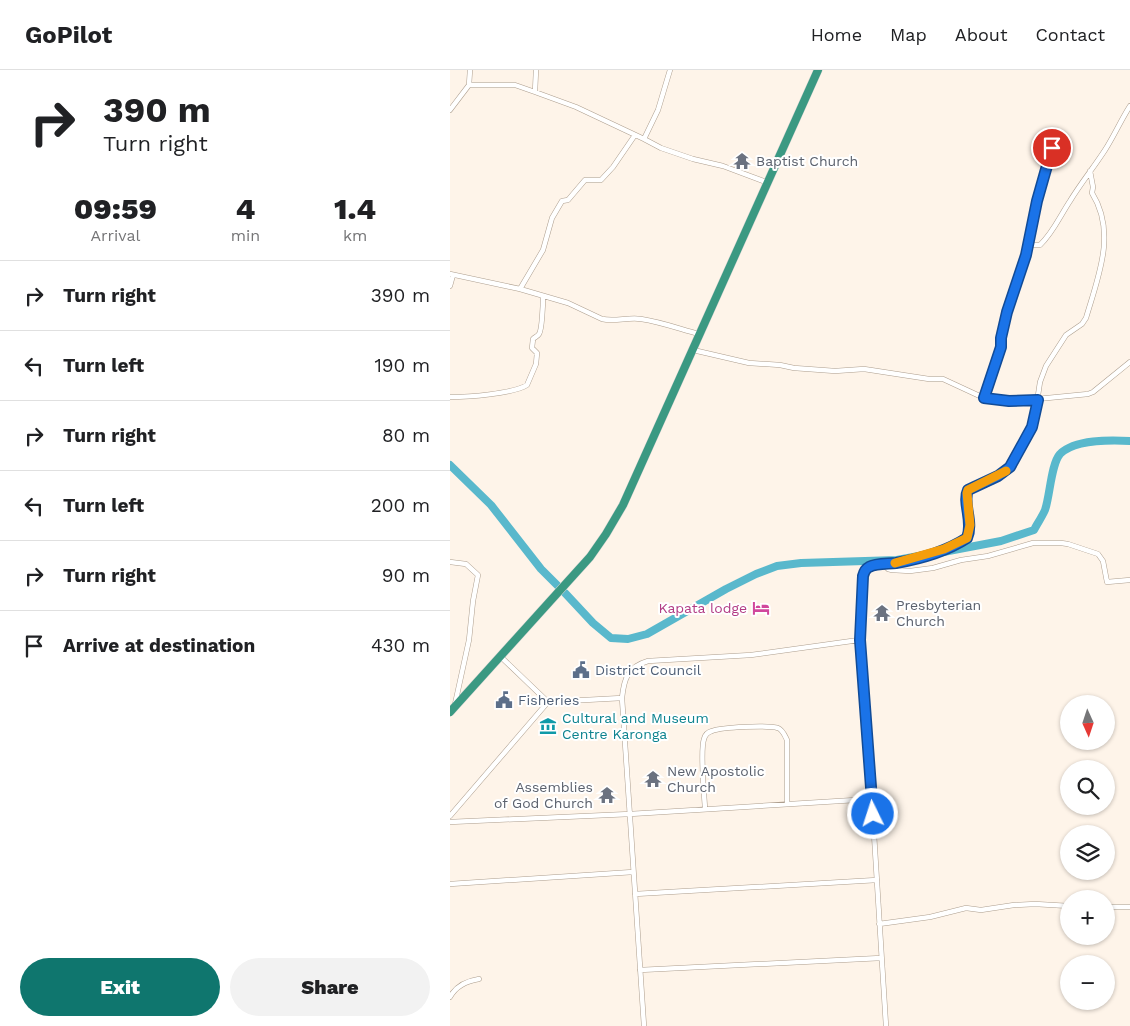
<!DOCTYPE html>
<meta charset="utf-8">
<style>
body{margin:0;font-family:"Work Sans",sans-serif;background:#f2f2f2;color:#202124;height:100vh;display:flex;flex-direction:column;font-size:19px;white-space:nowrap}
*{box-sizing:border-box;margin:0}
p{font-size:16px;color:#757577}
.icon{flex:none;width:28px;height:28px;fill:none;stroke:currentColor;stroke-width:2;stroke-linecap:round;stroke-linejoin:round}
.map{position:relative;flex:1;overflow:hidden}
.panel{display:flex;flex-direction:column;background:#fff;width:450px}
.panel>*{flex:none}
.banner{background:#fff;color:#202124;overflow:hidden}
.needle{width:32px;rotate:177deg}
.fabs{position:absolute;left:610px;top:625px;display:grid;gap:10px}
.fabs a{display:grid;place-items:center;width:55px;height:55px;border-radius:50%;background:#fff;box-shadow:0 1px 4px #0004;font-size:25px}
.pin{position:absolute;display:grid;place-items:center;width:42px;height:42px;color:#fff;margin:-21px;border:2px solid #fff;border-radius:50%;box-shadow:0 1px 5px #0007}
.me{position:absolute;width:55px;margin:-28px;rotate:356deg;stroke-linejoin:round;filter:drop-shadow(0 0 4px #0008)}
.turn{display:flex;align-items:center;gap:18px;height:105px;padding:0 20px;font-size:22px}
.turn .icon{width:65px;height:65px;stroke-width:2.5}
.turn b{display:block;font-size:35px;line-height:42px}
.eta{display:flex;justify-content:space-evenly;align-items:center;height:85px;text-align:center}
.eta b{font-size:30px;font-weight:800;line-height:35px}
.primary-button{display:flex;gap:10px;margin-top:auto;padding:10px 20px}
.primary-button a{flex:1;height:58px;border-radius:30px;background:#0f766e;color:#fff;font-size:20px;font-weight:800;line-height:58px;text-align:center}
.primary-button a+a{background:#f2f2f2;color:#202124}
ul{padding:0;list-style:none}
li{display:flex;align-items:center;gap:15px;height:70px;padding:0 20px;border-top:1px solid #e0e0e0}
li div{flex:1}
li b{display:block;font-size:19px}
li em{font-style:normal}
header{display:flex;align-items:center;gap:30px;box-sizing:border-box;height:70px;padding:0 25px;background:#fff;border-bottom:1px solid #e0e0e0}
header strong{font-size:24px}
nav{display:flex;gap:28px;margin-inline-start:auto;font-size:18px}
main{display:flex;flex:1;min-height:0}
.map>svg:first-child{display:block}
.lines{fill:none;stroke-linecap:round;stroke-linejoin:round}
.river{stroke:#59b8cc;stroke-width:8}
.street-casing{stroke:#ad9e8e;stroke-width:5.5}
.highway-casing{stroke:#d6d5d4;stroke-width:9}
.street{stroke:#fff;stroke-width:4.5}
.highway{stroke:#3b9982;stroke-width:8}
.route-casing{stroke:#114b97;stroke-width:12}
.route{stroke:#1a73e8;stroke-width:9}
.slow{stroke:#f59e0b;stroke-width:9}
.labels{text-anchor:middle;dominant-baseline:central;stroke-width:4;stroke-linejoin:round;paint-order:stroke}
.worship-label{font-size:14px;fill:#5b616d;stroke:#fff;text-anchor:start}
.hotel-label{font-size:14px;fill:#b23c85;stroke:#fff;text-anchor:end}
.service-label{font-size:14px;fill:#4e5e75;stroke:#fff;text-anchor:start}
.culture-label{font-size:14px;fill:#0d838f;stroke:#fff;text-anchor:start}
</style>
<header>
<strong>GoPilot</strong>
<nav><a>Home</a><a>Map</a><a>About</a><a>Contact</a></nav>
</header>
<main>
<section class="panel">
<div class="banner">
<div class="turn"><svg class="icon" aria-label="right" viewBox="0 0 24 24"><path d="M7 20v-9h11M14 6l5 5-5 5"/></svg><div><b>390 m</b>Turn right</div></div>
</div>
<div class="eta">
<div><b>09:59</b><p>Arrival</p></div>
<div><b>4</b><p>min</p></div>
<div><b>1.4</b><p>km</p></div>
</div>
<ul>
<li><svg class="icon" aria-label="right" viewBox="0 0 24 24"><path d="M7 20v-9h11M14 6l5 5-5 5"/></svg><div><b>Turn right</b></div><em>390 m</em></li>
<li><svg class="icon" aria-label="left" viewBox="0 0 24 24"><path d="M17 20v-9H6M10 6l-5 5 5 5"/></svg><div><b>Turn left</b></div><em>190 m</em></li>
<li><svg class="icon" aria-label="right" viewBox="0 0 24 24"><path d="M7 20v-9h11M14 6l5 5-5 5"/></svg><div><b>Turn right</b></div><em>80 m</em></li>
<li><svg class="icon" aria-label="left" viewBox="0 0 24 24"><path d="M17 20v-9H6M10 6l-5 5 5 5"/></svg><div><b>Turn left</b></div><em>200 m</em></li>
<li><svg class="icon" aria-label="right" viewBox="0 0 24 24"><path d="M7 20v-9h11M14 6l5 5-5 5"/></svg><div><b>Turn right</b></div><em>90 m</em></li>
<li><svg class="icon" aria-label="arrive" viewBox="0 0 24 24"><path d="M6 21V4h12l-3 4 3 4H6"/></svg><div><b>Arrive at destination</b></div><em>430 m</em></li>
</ul>
<div class="primary-button"><a>Exit</a><a>Share</a></div>
</section>
<div class="map">
<svg width="680" height="956" viewBox="0 0 680 956">
<rect width="100%" height="100%" fill="#fef4e9"/>
<g class="lines">
<path class="river" d="M 0,395 L 41,435 L 91,499 L 109,517
M 488,483 L 551,471 L 584,460 C 587,454 592,447 595,440 C 600,426 601,394 610,384 C 625,369 660,370 680,371
M 115,523 L 143,553 L 161,568 L 178,569 L 197,564 L 276,519 L 306,504 L 327,496 L 351,493 L 447,490 L 474,485"/>
<g class="street-casing">
<path id="street" d="M 19,15 L 20,0
M 85,22 L 126,37 L 194,69 L 208,40 L 220,0
M 0,40 L 19,15 L 65,15 L 85,22 L 86,0
M 194,69 L 211,78 L 243,89 L 273,96 L 316,112
M 577,175 L 590,175 C 603,163 610,146 620,131 C 631,113 644,97 655,80 C 664,66 671,50 680,36
M 0,204 L 70,219 L 93,180 L 102,148 L 112,131 L 118,130 L 135,110 L 151,110 L 163,97 L 185,65
M 0,216 L 3,205
M 70,219 L 118,233 L 152,249 C 165,252 178,247 191,249 C 211,252 230,259 249,264
M 243,280 L 299,293 L 330,295 L 344,298 L 385,301 L 414,299 L 479,309 L 493,309 L 534,328 L 551,277 L 551,268 L 557,242 L 573,192 L 589,123 L 607,61
M 0,327 C 18,327 62,324 77,315 L 86,294 L 87,283 L 82,278 L 83,269 C 85,267 88,266 89,264 C 92,260 93,234 93,227
M 534,328 L 577,330 L 638,324 L 643,322 L 680,292
M 0,492 L 16,494 L 28,505 L 23,531 L 19,570 L 5,634
M 434,495 L 438,499 L 442,500 L 460,501 L 483,498 L 511,490 L 538,486 L 583,473 L 611,473 L 618,474 L 648,484 L 653,491 L 657,512 L 680,510
M 51,587 L 98,632 L 172,628 C 174,608 178,597 198,591 L 301,585 L 409,570
M 172,628 L 194,956
M 255,738 C 254,723 250,680 254,669 C 255,665 258,662 262,661 C 272,657 318,655 328,658 C 333,660 335,666 337,670 L 337,734
M 0,746 L 98,632
M 0,752 L 180,744 L 422,729
M 0,814 L 183,802
M 185,824 L 427,810
M 656,837 L 680,837
M 429,854 L 480,847 L 516,838 L 531,840 L 564,835 L 585,834 L 619,836
M 190,900 L 431,888
M 0,927 C 6,916 16,911 29,909
M 436,956 L 417,652 L 409,570 L 413,506 C 414,502 415,499 419,497 C 426,493 438,494 446,493 C 469,489 497,481 517,468 L 520,455 L 517,423 L 518,420 L 548,406 L 560,397 L 584,352 L 590,312 L 596,296 L 616,265 L 632,254 L 636,248 C 648,207 667,163 642,123 L 643,117 L 640,101"/>
</g>
<g class="highway-casing">
<path id="highway" d="M 0,642 L 140,487 L 156,464 L 173,435 L 368,0"/>
</g>
<use href="#street" class="street"/>
<use href="#highway" class="highway"/>
</g>
<g class="lines">
<g class="route-casing">
<path id="route" d="M 423,744 L 410,570 L 413,506 C 414,502 415,499 419,497 C 426,493 438,494 446,493 C 470,489 497,481 517,468 C 524,452 512,433 518,420 L 548,406 L 560,397 L 582,357 L 588,330 L 559,331 L 534,328 L 551,277 L 551,268 L 557,242 L 576,185 L 587,131 L 602,78"/>
</g>
<use href="#route" class="route"/>
<path class="slow" d="M 445,493 L 494,479 L 517,468 L 520,455 L 517,423 L 518,420 L 556,401"/>
</g>
<defs>
<g id="temple-bare" transform="scale(1.35)"><path d="M0-6L5-2H3V0L6.5 2.5H4V6H1.5V3h-3V6H-4V2.5H-6.5L-3 0V-2H-5Z" fill="#6b7280" stroke="#fff" stroke-width="2.5" paint-order="stroke"/></g>
<g id="hotel-bare" transform="scale(1.35)"><path d="M-6-4.5h1.5V1H6V5H4.5V3h-9V5H-6ZM-4 0a1.8 1.8 0 1 1 3.6 0ZM.5 0V-2.5h3Q6-2.5 6 0Z" fill="#d1479c" stroke="#fff" stroke-width="2.5" paint-order="stroke"/></g>
<g id="civic-bare" transform="scale(1.35)"><path d="M-.6-6.5H3V-4.5H.6V-3L4-1V1h2V6H-6V1h2V-1L-.6-3ZM-1.2 2.5V6h2.4V2.5Z" fill="#5c6f8a" stroke="#fff" stroke-width="2.5" paint-order="stroke"/></g>
<g id="museum-bare" transform="scale(1.35)"><path d="M0-6L6-3V-2H-6V-3ZM-5-1h2V3h-2ZM-1-1h2V3h-2ZM3-1h2V3H3ZM-6 4H6V6H-6Z" fill="#0f9aa8" stroke="#fff" stroke-width="2.5" paint-order="stroke"/></g>
</defs>
<g fill-rule="evenodd">
<use href="#temple-bare" x="292" y="91"/>
<use href="#hotel-bare" x="311" y="538"/>
<use href="#temple-bare" x="432" y="543"/>
<use href="#civic-bare" x="131" y="600"/>
<use href="#civic-bare" x="54" y="630"/>
<use href="#museum-bare" x="98" y="656"/>
<use href="#temple-bare" x="203" y="709"/>
<use href="#temple-bare" x="157" y="725"/>
</g>
<g class="labels">
<g class="worship-label">
<text x="306" y="91">Baptist Church</text>
<text x="446" y="535">Presbyterian<tspan x="446" dy="16">Church</tspan></text>
<text x="217" y="701">New Apostolic<tspan x="217" dy="16">Church</tspan></text>
<text x="143" y="717" text-anchor="end">Assemblies<tspan x="143" dy="16">of God Church</tspan></text>
</g>
<g class="hotel-label">
<text x="297" y="538">Kapata lodge</text>
</g>
<g class="service-label">
<text x="145" y="600">District Council</text>
<text x="68" y="630">Fisheries</text>
</g>
<g class="culture-label">
<text x="112" y="648">Cultural and Museum<tspan x="112" dy="16">Centre Karonga</tspan></text>
</g>
</g>
</svg>
<div class="fabs">
<a><svg class="needle" viewBox="-14 -14 28 28"><path d="M0-13l5 13h-10z" fill="#e53935"/><path d="M0 13l5-13h-10z" fill="#757577"/></svg></a>
<a><svg class="icon" aria-label="search" viewBox="0 0 24 24"><circle cx="10" cy="10" r="6"/><path d="M15 15l6 6"/></svg></a>
<a><svg class="icon" aria-label="layers" viewBox="0 0 24 24"><path d="M12 4l9 5-9 5-9-5zM3 14l9 5 9-5"/></svg></a>
<a>+</a>
<a>−</a>
</div>
<div class="pin" style="left:602px;top:78px;background:#d93025"><svg class="icon" aria-label="arrive" viewBox="0 0 24 24"><path d="M6 21V4h12l-3 4 3 4H6"/></svg></div>
<svg class="me" style="left:423px;top:744px" viewBox="-20 -20 40 40"><circle r="17" fill="#1a73e8" stroke="#fff" stroke-width="3"/><path d="M0-11L8 9 0 5-8 9z" fill="#fff"/></svg>
</div>
</main>
